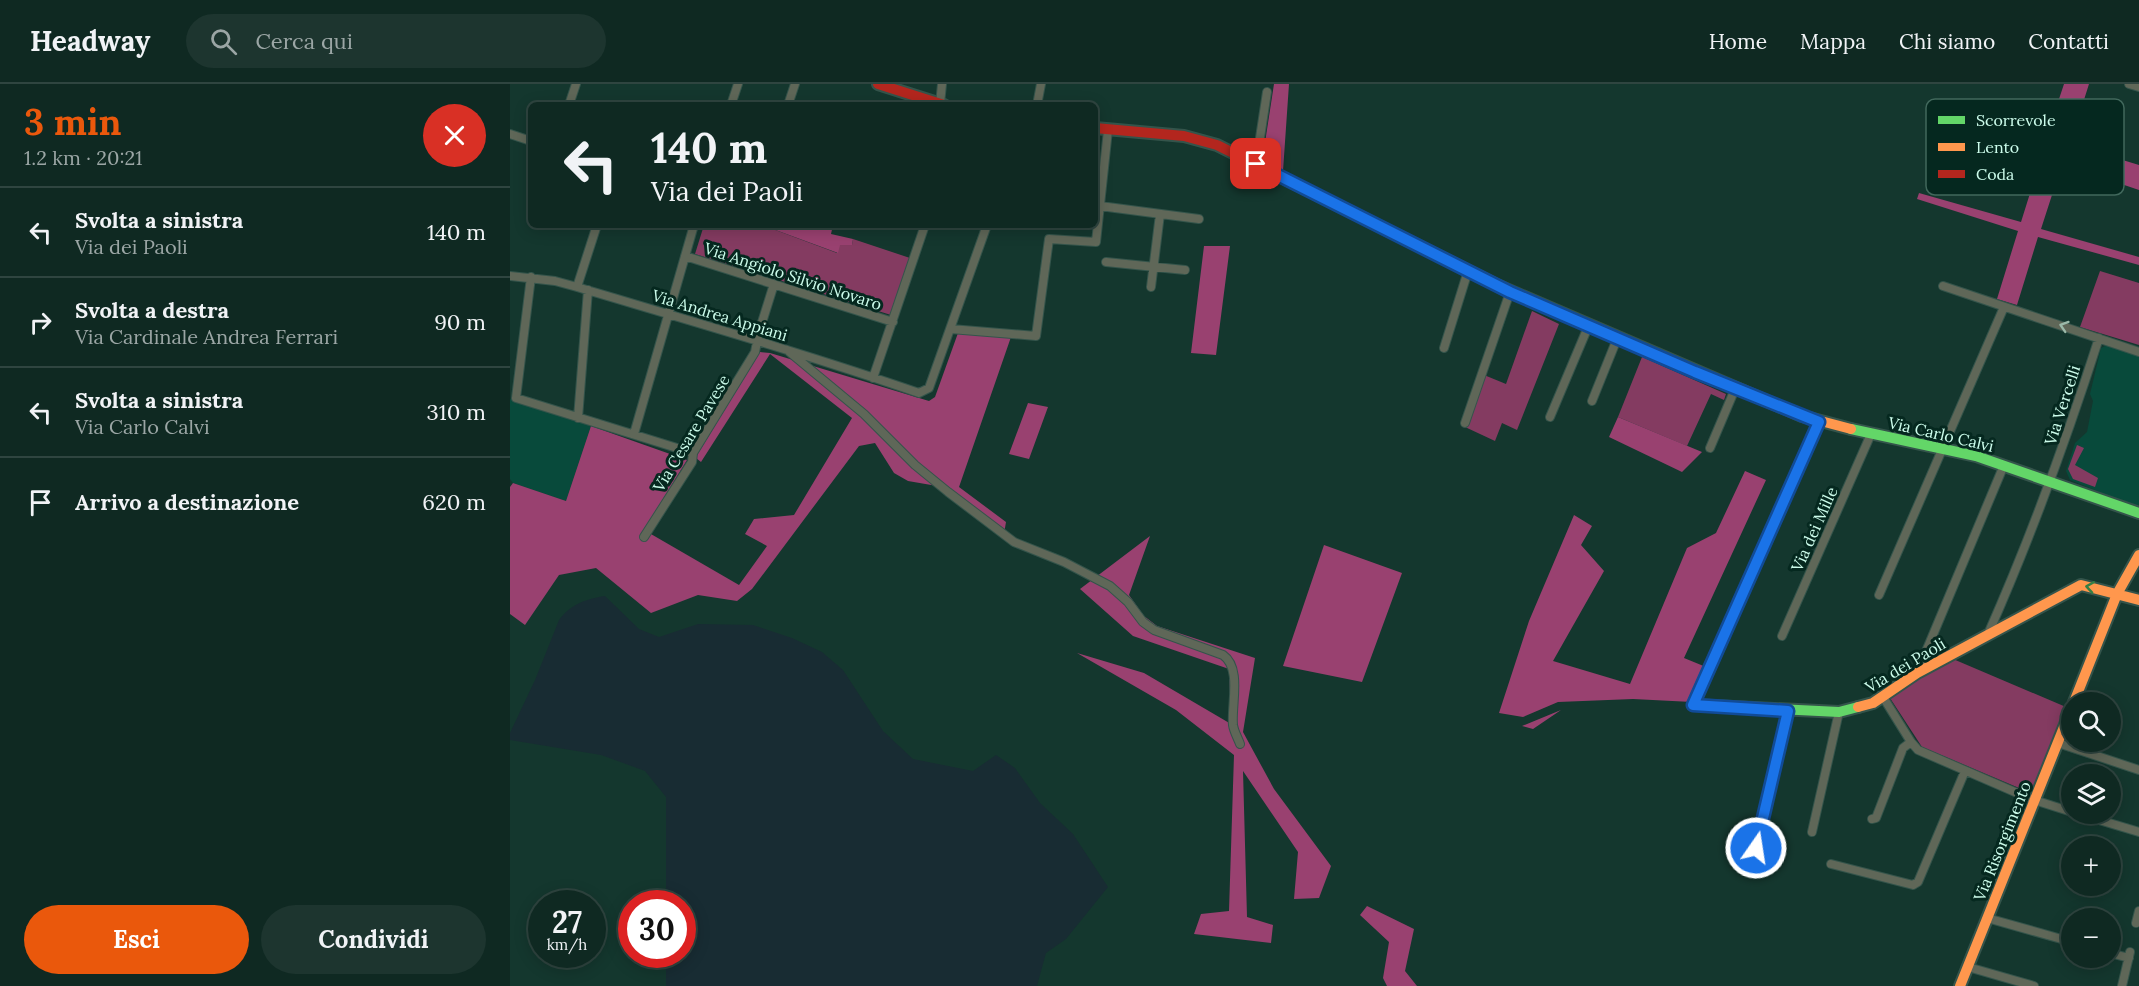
<!DOCTYPE html>
<html lang="it">
<meta charset="utf-8">
<style>
body{margin:0;font-family:Lora,serif;background:#1d352f;color:#f1f3f6;height:100vh;display:flex;flex-direction:column;font-size:22px;white-space:nowrap}
*{box-sizing:border-box;margin:0}
p{font-size:20px;color:#9ba6a5}
.icon{flex:none;width:33px;height:33px;fill:none;stroke:currentColor;stroke-width:2;stroke-linecap:round;stroke-linejoin:round}
.map{position:relative;flex:1;overflow:hidden}
.panel{display:flex;flex-direction:column;background:#0f2922;width:510px}
.panel>*{flex:none}
.guide{position:absolute;left:18px;top:18px;width:570px;height:126px;border-radius:9px;box-shadow:0 3px 15px #0003,0 0 0 2px #2f4540;background:#0f2922;color:#f1f3f6;overflow:hidden}
.fabs{position:absolute;left:1551px;top:608px;display:grid;gap:12px}
.fabs a{display:grid;place-items:center;width:60px;height:60px;border-radius:50%;background:#0f2922;box-shadow:0 3px 15px #0003,0 0 0 2px #2f4540;font-size:30px}
.speed{position:absolute;left:18px;top:806px;display:flex;gap:12px;font-size:30px;font-weight:700;text-align:center}
.speed>*{display:grid;place-content:center;width:78px;height:78px;border-radius:50%;background:#0f2922;box-shadow:0 3px 15px #0003,0 0 0 2px #2f4540;line-height:1}
.speed small{font-size:15px;font-weight:400}
.speed .limit{border:9px solid #d22;background:#fff;color:#111}
.pin{position:absolute;display:grid;place-items:center;width:51px;height:51px;color:#fff;margin:-26px;border-radius:12px;box-shadow:0 3px 9px #0006}
.me{position:absolute;width:66px;margin:-33px;rotate:13deg;stroke-linejoin:round;filter:drop-shadow(0 0 4px #0008)}
.turn{display:flex;align-items:center;gap:21px;height:126px;padding:0 24px;font-size:27px}
.turn .icon{width:78px;height:78px;stroke-width:2.5}
.turn b{display:block;font-size:42px;line-height:51px}
.round{display:grid;place-items:center;flex:none;width:63px;height:63px;border-radius:32px;background:#1d352f}
.summary{display:flex;align-items:center;justify-content:space-between;height:102px;padding:0 24px}
h1{font-size:36px;font-weight:800;line-height:45px;color:#ea580c}
.action{display:flex;gap:12px;margin-top:auto;padding:12px 24px}
.action a{flex:1;height:69px;border-radius:36px;background:#ea580c;color:#fff;font-size:24px;font-weight:800;line-height:69px;text-align:center}
.action a+a{background:#1d352f;color:#f1f3f6}
ul{padding:0;list-style:none}
li{display:flex;align-items:center;gap:18px;height:90px;padding:0 24px;border-top:2px solid #2f4540}
li div{flex:1}
li b{display:block;font-size:22px}
li em{font-style:normal}
header{display:flex;align-items:center;gap:36px;box-sizing:border-box;height:84px;padding:0 30px;background:#0f2922;border-bottom:2px solid #2f4540}
header strong{font-size:28px}
nav{display:flex;gap:33px;margin-inline-start:auto;font-size:21px}
.search{width:420px;height:54px;background:#1d352f;display:flex;align-items:center;gap:15px;box-sizing:border-box;padding:0 21px;border-radius:33px;color:#9ba6a5;font-size:22px}
main{display:flex;flex:1;min-height:0}
.map>svg:first-child{display:block}
.built{fill:#084a3b}
.green{fill:#843b61}
.forest{fill:#994170}
.water{fill:#182c33}
.lines{fill:none;stroke-linecap:round;stroke-linejoin:round}
.street-casing{stroke:#34544b;stroke-width:10}
.fast-casing{stroke:#34544b;stroke-width:14}
.slow-casing{stroke:#34544b;stroke-width:14}
.jam-casing{stroke:#34544b;stroke-width:14}
.street{stroke:#5f6758;stroke-width:8}
.fast{stroke:#63d668;stroke-width:10}
.slow{stroke:#ff974d;stroke-width:10}
.jam{stroke:#b3261e;stroke-width:10}
.oneway{stroke:#9bb9a9}
.oneway2{stroke:#347f44}
.route-casing{stroke:#114b97;stroke-width:15}
.route{stroke:#1a73e8;stroke-width:10}
.labels{text-anchor:middle;dominant-baseline:central;stroke-width:6;stroke-linejoin:round;paint-order:stroke}
.street-label{font-size:16px;fill:#ccfceb;stroke:#05281f}
.key{fill:#05281f;stroke:#41685c;stroke-width:1.5}
.key-label{font-size:16px;fill:#ccfceb}
</style>
<header>
<strong>Headway</strong>
<div class="search"><svg class="icon" aria-label="search" viewBox="0 0 24 24"><circle cx="10" cy="10" r="6"/><path d="M15 15l6 6"/></svg>Cerca qui</div>
<nav><a>Home</a><a>Mappa</a><a>Chi siamo</a><a>Contatti</a></nav>
</header>
<main>
<section class="panel">
<div class="summary"><div><h1>3 min</h1><p>1.2 km · 20:21</p></div><a class="round" style="background:#d93025;color:#fff"><svg class="icon" aria-label="close" viewBox="0 0 24 24"><path d="M6 6l12 12M18 6L6 18"/></svg></a></div>
<ul>
<li><svg class="icon" aria-label="left" viewBox="0 0 24 24"><path d="M17 20v-9H6M10 6l-5 5 5 5"/></svg><div><b>Svolta a sinistra</b><p>Via dei Paoli</p></div><em>140 m</em></li>
<li><svg class="icon" aria-label="right" viewBox="0 0 24 24"><path d="M7 20v-9h11M14 6l5 5-5 5"/></svg><div><b>Svolta a destra</b><p>Via Cardinale Andrea Ferrari</p></div><em>90 m</em></li>
<li><svg class="icon" aria-label="left" viewBox="0 0 24 24"><path d="M17 20v-9H6M10 6l-5 5 5 5"/></svg><div><b>Svolta a sinistra</b><p>Via Carlo Calvi</p></div><em>310 m</em></li>
<li><svg class="icon" aria-label="arrive" viewBox="0 0 24 24"><path d="M6 21V4h12l-3 4 3 4H6"/></svg><div><b>Arrivo a destinazione</b></div><em>620 m</em></li>
</ul>
<div class="action"><a>Esci</a><a>Condividi</a></div>
</section>
<div class="map">
<svg width="1629" height="902" viewBox="0 0 1629 902">
<rect width="100%" height="100%" fill="#14372e"/>
<path class="built" d="M 1597,261 L 1629,272 L 1629,424 L 1560,396 L 1556,387 L 1565,359 L 1577,348 L 1583,317 L 1580,310 L 1591,264 Z
M 0,315 L 81,342 L 56,417 L 3,399 L 0,395 Z"/>
<path class="green" d="M 194,141 L 252,141 L 327,169 L 329,160 L 342,161 L 343,155 L 400,174 L 381,231 L 185,170 Z
M 1590,187 L 1629,199 L 1629,261 L 1570,243 Z
M 1022,227 L 1049,240 L 1007,346 L 992,339 L 985,357 L 955,343 L 974,291 L 996,300 Z
M 1132,273 L 1216,310 L 1214,316 L 1201,310 L 1177,362 L 1108,333 Z
M 1567,361 L 1574,364 L 1565,381 L 1588,394 L 1585,403 L 1563,395 L 1558,385 Z
M 1443,575 L 1556,623 L 1521,709 L 1412,663 L 1380,614 L 1409,593 Z"/>
<path class="forest" d="M 764,0 L 779,0 L 773,87 L 752,78 Z
M 1554,0 L 1579,0 L 1560,60 L 1629,81 L 1629,106 L 1552,80 L 1531,145 L 1629,173 L 1629,181 L 1528,153 L 1507,221 L 1487,215 L 1508,147 L 1407,115 L 1409,109 L 1511,138 L 1531,74 L 1433,43 L 1439,25 L 1536,54 Z
M 252,141 L 323,141 L 321,150 L 343,155 L 342,161 L 330,161 L 328,169 Z
M 694,162 L 720,162 L 706,271 L 681,269 Z
M 448,249 L 501,253 L 449,403 L 496,438 L 494,450 L 427,402 L 398,397 L 384,389 L 365,359 L 349,362 L 242,505 L 227,517 L 188,511 L 141,529 L 86,484 L 49,491 L 15,541 L 0,530 L 0,403 L 3,399 L 56,417 L 81,342 L 177,376 L 134,446 L 229,501 L 257,462 L 235,450 L 244,435 L 284,431 L 342,334 L 260,270 L 191,378 L 186,374 L 187,371 L 250,268 L 260,269 L 419,317 L 425,313 Z
M 518,319 L 538,323 L 519,375 L 499,370 Z
M 1108,333 L 1192,368 L 1172,388 L 1099,353 Z
M 1235,387 L 1256,396 L 1174,574 L 1196,583 L 1182,618 L 1123,615 L 1048,618 L 1013,633 L 989,629 L 1019,537 L 1064,431 L 1082,442 L 1071,461 L 1094,487 L 1043,577 L 1120,600 L 1177,464 L 1206,449 Z
M 640,452 L 619,511 L 634,532 L 647,542 L 745,574 L 733,648 L 764,705 L 821,782 L 809,814 L 784,815 L 788,768 L 733,687 L 737,833 L 763,841 L 761,859 L 684,850 L 691,830 L 719,827 L 724,671 L 666,626 L 567,569 L 634,589 L 721,640 L 719,585 L 623,552 L 570,505 Z
M 814,461 L 892,489 L 852,598 L 773,582 Z
M 1051,626 L 1023,645 L 1012,642 Z
M 857,822 L 904,845 L 895,887 L 907,902 L 877,902 L 873,894 L 879,858 L 850,831 Z"/>
<path class="water" d="M 95,512 L 129,545 L 149,553 L 188,540 L 243,541 L 282,554 L 312,568 L 333,586 L 373,647 L 403,675 L 463,687 L 486,671 L 505,684 L 530,719 L 563,750 L 598,803 L 556,855 L 536,869 L 527,902 L 156,902 L 156,870 L 172,870 L 172,819 L 156,819 L 156,713 L 135,687 L 91,671 L 0,656 L 0,649 L 25,596 L 49,536 C 61,520 76,515 95,512 Z"/>
<g class="lines">
<g class="street-casing">
<path id="street" d="M 1619,0 L 1629,3
M 430,20 L 432,0
M 59,21 L 66,0
M 221,21 L 228,0
M 278,21 L 285,0
M 527,21 L 531,0
M 0,50 L 21,57
M 746,80 L 757,8
M 590,122 L 689,135
M 175,172 L 383,238
M 596,178 L 675,186
M 0,192 L 45,197 L 67,203 C 181,237 296,270 409,309 L 419,304 L 477,141
M 21,193 L 6,314 L 183,369
M 1433,202 L 1629,268
M 67,203 L 87,141
M 641,203 L 650,130
M 441,245 L 526,252 L 539,155 L 586,158 L 598,46
M 934,264 L 958,187
M 277,266 L 354,330 L 405,381 L 438,408 L 504,458 L 554,478 L 600,502 L 618,518 L 633,538 L 644,546 L 713,571 C 732,584 721,621 723,641 C 724,648 728,654 730,660
M 363,294 L 415,141
M 1082,317 L 1107,255
M 1040,333 L 1078,243
M 68,334 L 78,206
M 955,339 L 1000,208
M 124,350 L 184,141
M 1200,364 L 1225,305
M 134,453 L 182,378 L 183,369 L 245,268 L 249,248 L 264,200
M 1369,511 L 1494,223
M 1478,550 C 1521,453 1557,354 1589,254
M 1272,552 L 1361,350
M 1407,589 L 1494,381
M 1373,613 L 1401,658 L 1408,666 L 1521,715 L 1562,728
M 1548,659 L 1629,686
M 1566,729 L 1629,748
M 1362,735 L 1366,734 L 1393,664 L 1401,658
M 1302,748 L 1329,628
M 1246,764 L 1278,627
M 1321,780 L 1403,801 L 1408,798 L 1455,687
M 1477,834 L 1562,858
M 1626,839 L 1629,827
M 1600,869 L 1619,874
M 1458,883 L 1524,902
M 1612,902 L 1620,868"/>
</g>
<g class="fast-casing">
<path id="fast" d="M 1309,338 L 1183,621 L 1329,628 L 1348,623
M 1341,345 L 1466,372 L 1629,429"/>
</g>
<g class="slow-casing">
<path id="slow" d="M 989,202 L 1292,332 L 1341,345
M 1564,618 L 1607,510 L 1629,471
M 1348,623 L 1363,619 L 1407,589 L 1571,501 L 1629,516
M 1450,902 L 1562,623"/>
</g>
<g class="jam-casing">
<path id="jam" d="M 368,0 L 434,21
M 585,44 L 674,52 L 707,61 L 989,202"/>
</g>
<use href="#street" class="street"/>
<use href="#fast" class="fast"/>
<use href="#slow" class="slow"/>
<use href="#jam" class="jam"/>
</g>
<defs><path id="oneway-chevron" d="M-2-3.5L2.5 0L-2 3.5" fill="none" stroke-width="1.6" stroke-linecap="round" stroke-linejoin="round" transform="scale(1.5)"/></defs>
<use class="oneway" href="#oneway-chevron" transform="translate(1554 242) rotate(-162)"/>
<use class="oneway2" href="#oneway-chevron" transform="translate(1580 503) rotate(-171)"/>
<g class="lines">
<g class="route-casing">
<path id="route" d="M 746,80 L 1000,208 L 1185,288 L 1309,338 L 1183,621 L 1278,627 L 1246,764"/>
</g>
<use href="#route" class="route"/>
</g>
<g class="labels">
<g class="street-label">
<text transform="translate(283 192) rotate(18)">Via Angiolo Silvio Novaro</text>
<text transform="translate(210 231) rotate(17)">Via Andrea Appiani</text>
<text transform="translate(1552 321) rotate(-72)">Via Vercelli</text>
<text transform="translate(181 349) rotate(-59)">Via Cesare Pavese</text>
<text transform="translate(1431 350) rotate(13)">Via Carlo Calvi</text>
<text transform="translate(1304 445) rotate(-66)">Via dei Mille</text>
<text transform="translate(1395 581) rotate(-31)">Via dei Paoli</text>
<text transform="translate(1492 757) rotate(-68)">Via Risorgimento</text>
</g>
</g>
<rect x="1416" y="15" width="198" height="96" rx="9" class="key"/>
<rect x="1428" y="32" width="27" height="8" fill="#63d668"/>
<rect x="1428" y="59" width="27" height="8" fill="#ff974d"/>
<rect x="1428" y="86" width="27" height="8" fill="#b3261e"/>
<g class="key-label">
<text x="1466" y="42">Scorrevole</text>
<text x="1466" y="69">Lento</text>
<text x="1466" y="96">Coda</text>
</g>
</svg>
<div class="fabs">
<a><svg class="icon" aria-label="search" viewBox="0 0 24 24"><circle cx="10" cy="10" r="6"/><path d="M15 15l6 6"/></svg></a>
<a><svg class="icon" aria-label="layers" viewBox="0 0 24 24"><path d="M12 4l9 5-9 5-9-5zM3 14l9 5 9-5"/></svg></a>
<a>+</a>
<a>−</a>
</div>
<div class="speed"><div>27<small>km/h</small></div><div class="limit">30</div></div>
<div class="pin" style="left:746px;top:80px;background:#d93025"><svg class="icon" aria-label="arrive" viewBox="0 0 24 24"><path d="M6 21V4h12l-3 4 3 4H6"/></svg></div>
<svg class="me" style="left:1246px;top:764px" viewBox="-20 -20 40 40"><circle r="17" fill="#1a73e8" stroke="#fff" stroke-width="3"/><path d="M0-11L8 9 0 5-8 9z" fill="#fff"/></svg>
<div class="guide">
<div class="turn"><svg class="icon" aria-label="left" viewBox="0 0 24 24"><path d="M17 20v-9H6M10 6l-5 5 5 5"/></svg><div><b>140 m</b>Via dei Paoli</div></div>
</div>
</div>
</main>
